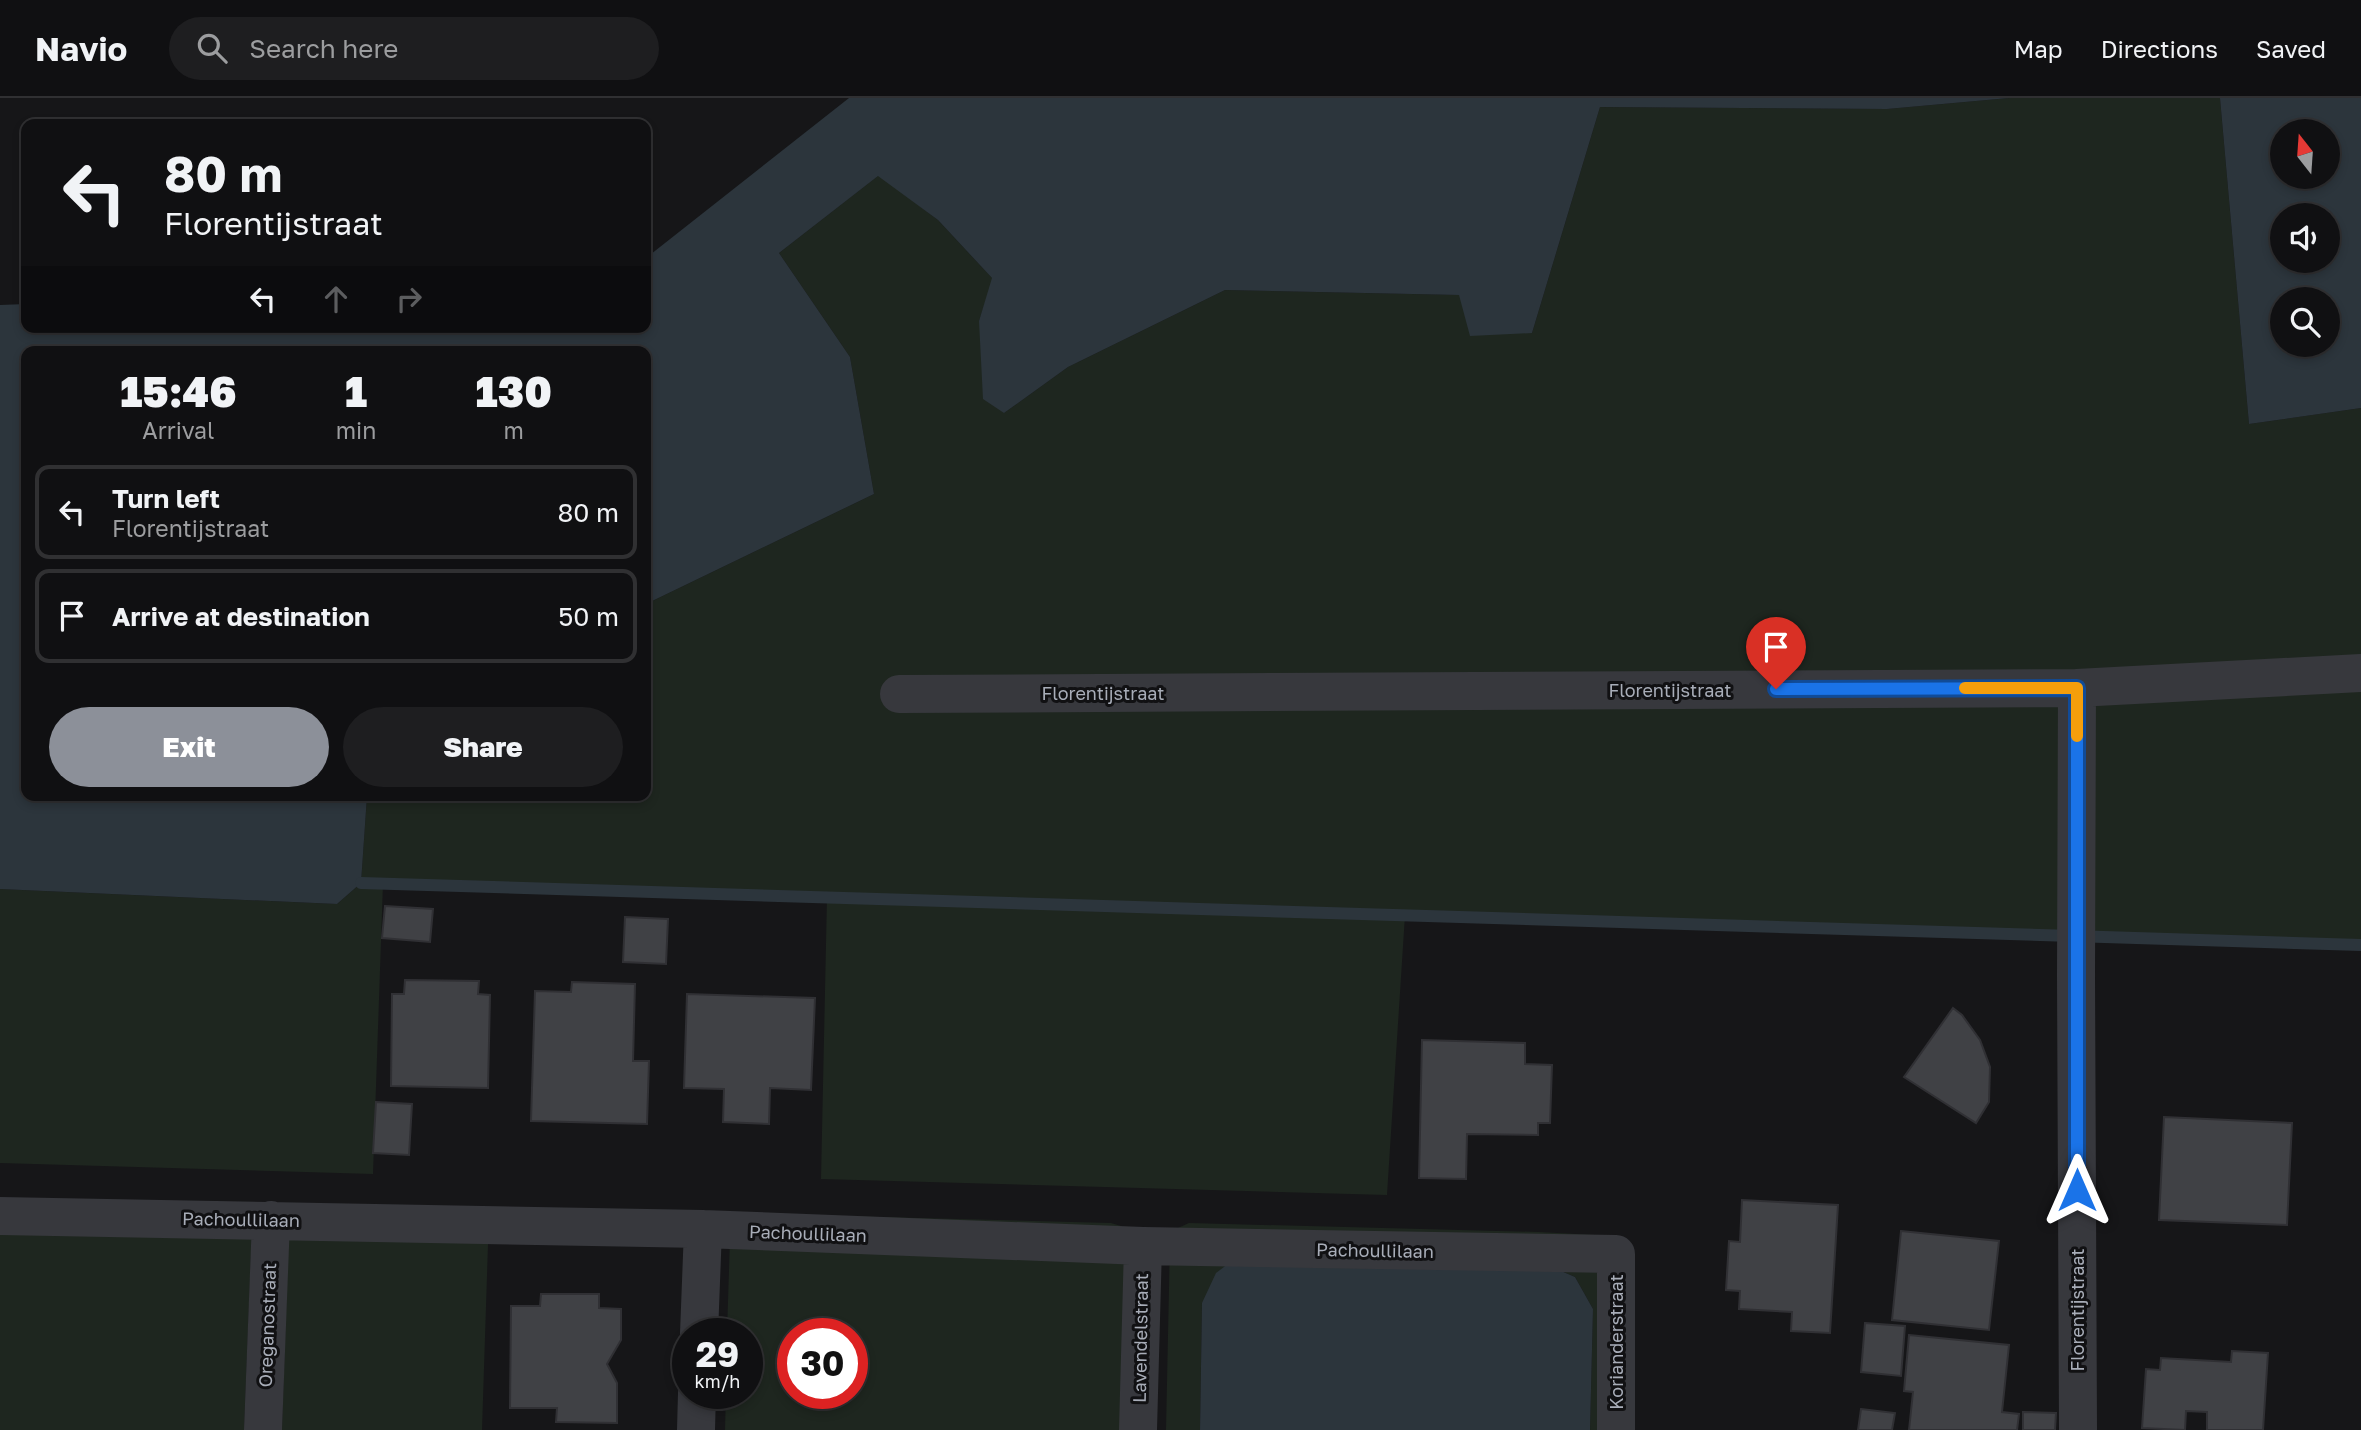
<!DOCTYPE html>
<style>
body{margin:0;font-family:"Golos Text",sans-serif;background:#1e1e20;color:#f1f3f6;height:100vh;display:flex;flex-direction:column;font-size:26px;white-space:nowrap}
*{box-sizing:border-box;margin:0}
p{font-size:23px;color:#9c9d9f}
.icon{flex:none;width:38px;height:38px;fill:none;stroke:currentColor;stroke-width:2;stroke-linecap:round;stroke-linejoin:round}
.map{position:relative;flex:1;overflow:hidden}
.side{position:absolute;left:21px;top:248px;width:630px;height:455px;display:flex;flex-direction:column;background:#101012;border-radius:14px;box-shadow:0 4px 10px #0003,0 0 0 2px #303032}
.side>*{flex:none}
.hud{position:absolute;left:21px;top:21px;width:630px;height:214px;border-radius:14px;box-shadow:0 4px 10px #0003,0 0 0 2px #303032;background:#101012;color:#f1f3f6;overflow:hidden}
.needle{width:46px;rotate:343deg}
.buttons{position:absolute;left:2270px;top:21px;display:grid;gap:14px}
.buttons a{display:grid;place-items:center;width:70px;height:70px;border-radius:50%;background:#101012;box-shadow:0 4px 10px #0003,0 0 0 2px #303032;font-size:35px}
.speed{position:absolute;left:672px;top:1220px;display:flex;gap:14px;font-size:35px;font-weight:700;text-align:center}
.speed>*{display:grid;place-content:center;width:91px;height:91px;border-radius:50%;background:#101012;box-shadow:0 4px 10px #0003,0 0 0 2px #303032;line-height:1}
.speed small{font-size:18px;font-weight:400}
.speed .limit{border:10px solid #d22;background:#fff;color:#111}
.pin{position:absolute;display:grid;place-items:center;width:60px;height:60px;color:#fff;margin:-72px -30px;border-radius:50% 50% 50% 0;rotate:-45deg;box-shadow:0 0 7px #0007}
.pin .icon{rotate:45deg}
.me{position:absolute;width:77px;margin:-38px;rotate:0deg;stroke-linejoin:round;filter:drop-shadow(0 0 5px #0008)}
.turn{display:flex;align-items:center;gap:24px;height:147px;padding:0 28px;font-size:32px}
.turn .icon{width:91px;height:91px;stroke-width:2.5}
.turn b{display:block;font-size:49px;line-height:60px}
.lanes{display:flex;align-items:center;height:66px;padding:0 28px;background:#0003;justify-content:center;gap:35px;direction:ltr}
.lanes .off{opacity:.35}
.eta{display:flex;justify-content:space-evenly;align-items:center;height:119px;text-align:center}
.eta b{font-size:42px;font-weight:800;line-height:49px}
.cta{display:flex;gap:14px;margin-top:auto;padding:14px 28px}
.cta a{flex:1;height:80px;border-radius:42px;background:#8c9099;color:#fff;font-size:28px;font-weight:800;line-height:80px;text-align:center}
.cta a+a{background:#1e1e20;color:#f1f3f6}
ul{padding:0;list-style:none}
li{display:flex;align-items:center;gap:21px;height:94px;margin:0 14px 10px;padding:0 14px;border:4px solid #303032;border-radius:14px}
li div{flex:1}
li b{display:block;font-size:26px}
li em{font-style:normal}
header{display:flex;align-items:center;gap:42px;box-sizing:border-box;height:98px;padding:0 35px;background:#101012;border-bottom:2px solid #303032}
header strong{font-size:33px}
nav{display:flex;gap:38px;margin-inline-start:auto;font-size:24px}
.search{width:490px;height:63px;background:#1e1e20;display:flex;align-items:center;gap:18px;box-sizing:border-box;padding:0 24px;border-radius:38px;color:#9c9d9f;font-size:26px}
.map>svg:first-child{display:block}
.green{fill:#1e261f;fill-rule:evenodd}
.water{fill:#2c353c;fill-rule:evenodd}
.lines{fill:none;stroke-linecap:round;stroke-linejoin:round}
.stream{stroke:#2c353c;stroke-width:12}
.building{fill:#404145;stroke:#303034;stroke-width:2}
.minor{stroke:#37383d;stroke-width:38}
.route-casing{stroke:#114b97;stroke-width:18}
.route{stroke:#1a73e8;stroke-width:12}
.slow{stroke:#f59e0b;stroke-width:12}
.labels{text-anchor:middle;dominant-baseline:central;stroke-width:6;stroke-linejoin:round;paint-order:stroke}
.street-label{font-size:18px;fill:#a8adb8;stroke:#111113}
</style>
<header>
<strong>Navio</strong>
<div class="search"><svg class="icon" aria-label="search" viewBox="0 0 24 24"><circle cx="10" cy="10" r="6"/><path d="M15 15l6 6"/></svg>Search here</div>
<nav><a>Map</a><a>Directions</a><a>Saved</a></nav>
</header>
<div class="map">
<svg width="2361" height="1332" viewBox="0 0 2361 1332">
<rect width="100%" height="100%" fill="#161618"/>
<path class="green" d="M 2009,0 L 2220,0 L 2249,326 L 2361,310 L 2361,847 L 1405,817 L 1387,1097 L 821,1081 L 827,799 L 383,785 L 373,1076 L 0,1065 L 0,791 L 337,806 L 361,785 L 367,698 L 646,698 L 646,506 L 874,396 L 850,259 L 779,155 L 879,77 L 938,122 L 993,181 L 979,223 L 1004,315 L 1068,269 L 1225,192 L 1459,197 L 1532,235 L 1600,9 L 1887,11 Z
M 0,1099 L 252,1130 L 244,1332 L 0,1332 Z
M 489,1116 L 482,1332 L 282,1332 L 289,1127 Z
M 759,1116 L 1111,1125 L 1121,1128 L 1132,1136 L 1133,1332 L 725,1332 L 726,1295 L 747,1295 L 747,1236 L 727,1235 L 730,1140 ZM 793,1236 L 852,1236 L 852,1295 L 793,1295 Z
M 1189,1125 L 1539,1134 L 1595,1137 L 1625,1332 L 1590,1332 L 1593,1211 L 1575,1179 L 1538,1163 L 1202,1205 L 1200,1332 L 1166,1332 L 1170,1142 L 1178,1130 Z"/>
<path class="water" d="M 849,0 L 2009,0 L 1887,11 L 1600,9 L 1532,235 L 1470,238 L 1459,197 L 1225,192 L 1068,269 L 1004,315 L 983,301 L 979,223 L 992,180 L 938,122 L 878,78 L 779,155 L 850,259 L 874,396 L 646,506 L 646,254 L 26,254 L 26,698 L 367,698 L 361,785 L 337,806 L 0,791 L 0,207 L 26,206 L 26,229 L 646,229 L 646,160 Z
M 2220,0 L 2361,0 L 2361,310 L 2249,326 ZM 2282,33 L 2328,33 L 2328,79 L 2282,79 ZM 2282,117 L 2328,117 L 2328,163 L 2282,163 ZM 2282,201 L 2328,201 L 2328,247 L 2282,247 Z
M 1241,1156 L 1538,1163 L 1575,1179 L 1593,1211 L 1590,1332 L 1200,1332 L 1202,1205 L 1216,1175 Z"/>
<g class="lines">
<path class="stream" d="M 361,785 L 2361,847"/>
</g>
<path class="building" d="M 385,808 L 433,811 L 430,844 L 382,840 Z
M 625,819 L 668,821 L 666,866 L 623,864 Z
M 405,882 L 479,883 L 478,896 L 490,897 L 488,990 L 391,988 L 392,896 L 404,896 Z
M 572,884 L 635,886 L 633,963 L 649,963 L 647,1026 L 531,1023 L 535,893 L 571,894 Z
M 687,896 L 815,900 L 811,992 L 770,990 L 769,1026 L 723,1024 L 724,991 L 684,990 Z
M 1953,910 L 1962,917 L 1980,942 L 1990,969 L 1989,1004 L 1976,1025 L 1904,979 Z
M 1422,942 L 1525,945 L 1525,966 L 1552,967 L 1550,1025 L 1538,1025 L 1538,1037 L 1467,1036 L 1466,1081 L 1419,1080 Z
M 376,1004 L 412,1006 L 409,1057 L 373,1055 Z
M 2164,1019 L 2292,1025 L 2287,1127 L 2159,1122 Z
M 1742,1102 L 1838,1107 L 1830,1235 L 1791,1233 L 1792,1214 L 1739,1211 L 1740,1193 L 1726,1192 L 1729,1143 L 1740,1144 Z
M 1901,1133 L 1999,1143 L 1989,1232 L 1892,1222 Z
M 541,1196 L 599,1196 L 599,1210 L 621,1211 L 621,1242 L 607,1266 L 617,1285 L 617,1325 L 556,1324 L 557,1310 L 510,1310 L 511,1208 L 540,1208 Z
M 1865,1225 L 1905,1228 L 1901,1278 L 1861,1274 Z
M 1909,1237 L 2009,1247 L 2002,1314 L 2019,1316 L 2017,1332 L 1909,1332 L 1913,1294 L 1904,1293 Z
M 2232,1253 L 2268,1255 L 2263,1332 L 2207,1332 L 2207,1314 L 2186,1313 L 2185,1332 L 2142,1330 L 2146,1271 L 2160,1272 L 2161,1260 L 2231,1264 Z
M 1861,1311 L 1895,1315 L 1892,1332 L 1858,1332 Z
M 2023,1314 L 2056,1315 L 2055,1332 L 2023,1332 Z"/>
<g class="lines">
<path class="minor" d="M 2077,590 L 2361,575
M 899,596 L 2077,590 L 2076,878 L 2078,1332
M 0,1118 L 703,1131 L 1143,1148 L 1616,1156 L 1616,1332
M 699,1236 L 703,1131
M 263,1332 L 271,1122
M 696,1332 L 697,1295
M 1138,1332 L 1143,1148"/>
</g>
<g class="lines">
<g class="route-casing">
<path id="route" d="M 1776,591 L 2077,590 L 2077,1092"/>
</g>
<use href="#route" class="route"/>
<path class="slow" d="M 1965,590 L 2077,590 L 2077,638"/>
</g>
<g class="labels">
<g class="street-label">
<text x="1670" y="592">Florentijstraat</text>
<text x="1103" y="595">Florentijstraat</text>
<text transform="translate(241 1121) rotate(1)">Pachoullilaan</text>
<text transform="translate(808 1135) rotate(2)">Pachoullilaan</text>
<text transform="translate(1375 1152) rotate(1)">Pachoullilaan</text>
<text transform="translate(2077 1212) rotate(-90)">Florentijstraat</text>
<text transform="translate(267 1227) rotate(-88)">Oreganostraat</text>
<text transform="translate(1140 1240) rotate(-89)">Lavendelstraat</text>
<text transform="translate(1616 1244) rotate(-90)">Korianderstraat</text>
</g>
</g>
</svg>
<div class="buttons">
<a><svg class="needle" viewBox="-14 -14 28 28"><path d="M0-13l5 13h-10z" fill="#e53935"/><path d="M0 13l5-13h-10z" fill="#9c9d9f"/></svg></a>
<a><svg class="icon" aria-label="sound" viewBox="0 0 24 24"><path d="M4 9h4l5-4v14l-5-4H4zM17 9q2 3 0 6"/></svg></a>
<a><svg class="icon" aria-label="search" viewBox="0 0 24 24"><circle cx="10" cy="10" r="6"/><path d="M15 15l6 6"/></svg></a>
</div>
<div class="speed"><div>29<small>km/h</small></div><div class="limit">30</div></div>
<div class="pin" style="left:1776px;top:591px;background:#d93025"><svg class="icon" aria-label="arrive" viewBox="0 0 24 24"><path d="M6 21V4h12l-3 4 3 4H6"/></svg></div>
<svg class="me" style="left:2077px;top:1092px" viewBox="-20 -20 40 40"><path d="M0-17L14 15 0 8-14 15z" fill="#1a73e8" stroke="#fff" stroke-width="4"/></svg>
<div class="hud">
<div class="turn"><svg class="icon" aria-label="left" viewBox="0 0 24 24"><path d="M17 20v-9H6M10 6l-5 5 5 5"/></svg><div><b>80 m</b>Florentijstraat</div></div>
<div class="lanes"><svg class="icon" aria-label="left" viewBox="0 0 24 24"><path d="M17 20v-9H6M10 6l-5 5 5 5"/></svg><svg class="icon off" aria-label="ahead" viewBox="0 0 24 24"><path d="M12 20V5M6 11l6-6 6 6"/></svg><svg class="icon off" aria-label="right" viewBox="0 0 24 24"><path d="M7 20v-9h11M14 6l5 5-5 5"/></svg></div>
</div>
<section class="side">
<div class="eta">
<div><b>15:46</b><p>Arrival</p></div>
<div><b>1</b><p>min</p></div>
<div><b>130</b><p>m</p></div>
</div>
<ul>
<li><svg class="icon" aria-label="left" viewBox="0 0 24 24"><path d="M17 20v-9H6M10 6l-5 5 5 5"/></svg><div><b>Turn left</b><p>Florentijstraat</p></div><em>80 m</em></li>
<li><svg class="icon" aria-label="arrive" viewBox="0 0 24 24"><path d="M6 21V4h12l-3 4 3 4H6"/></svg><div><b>Arrive at destination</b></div><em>50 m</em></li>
</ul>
<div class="cta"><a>Exit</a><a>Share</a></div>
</section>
</div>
